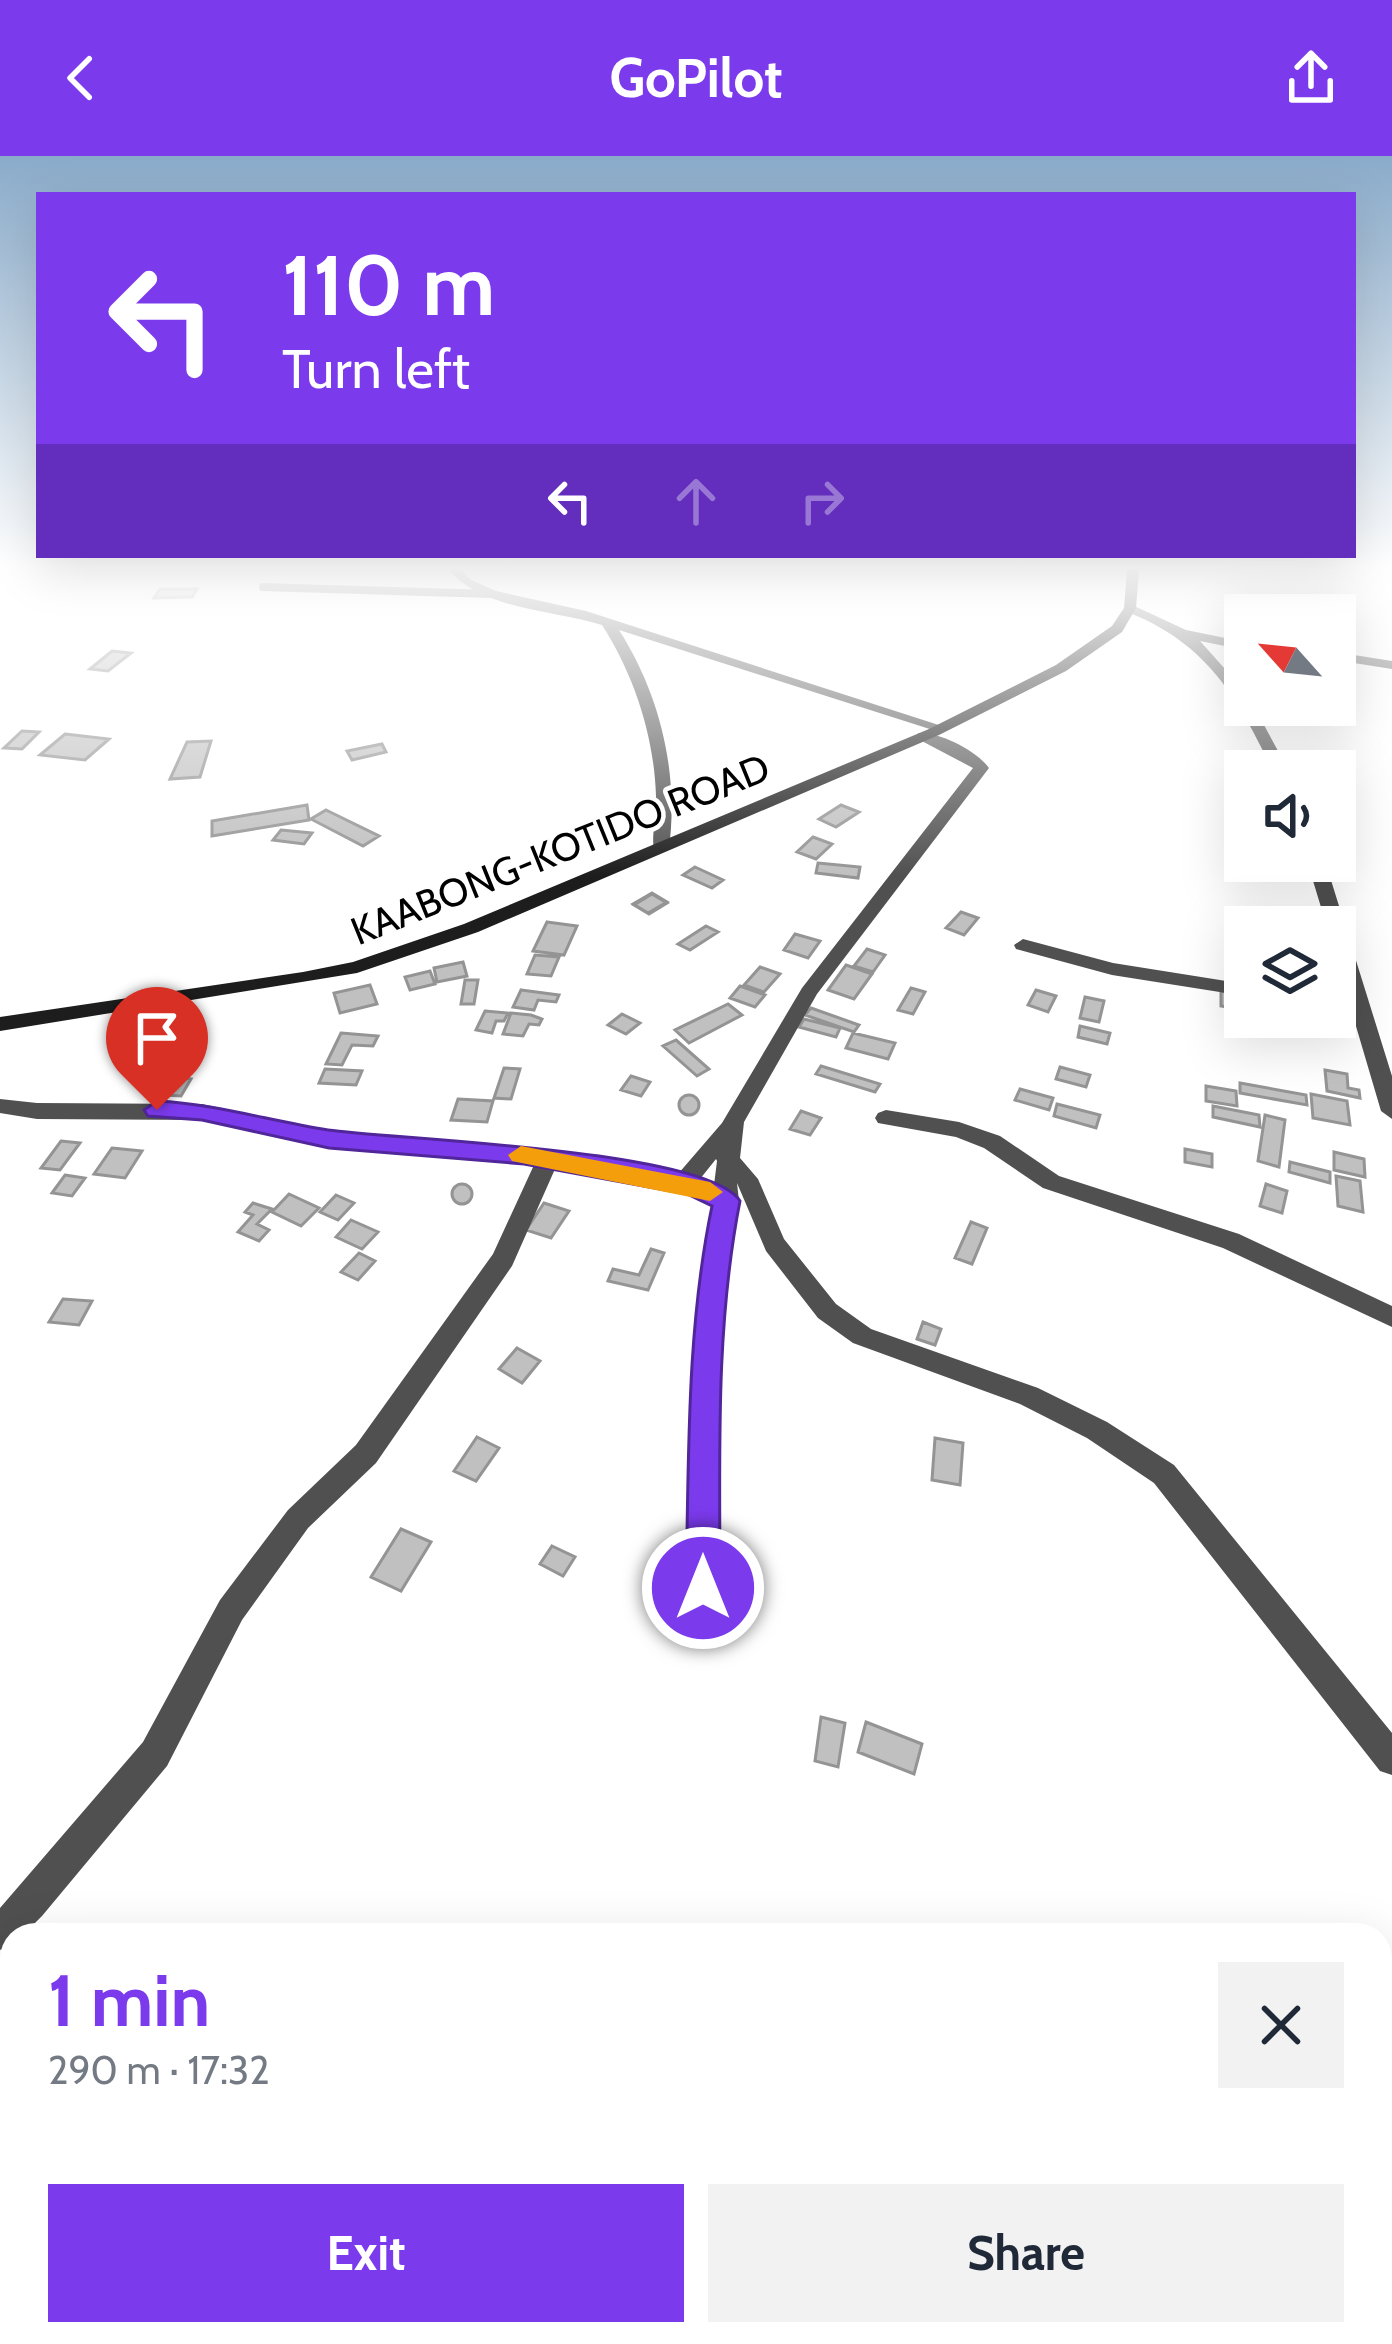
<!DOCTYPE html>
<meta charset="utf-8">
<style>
body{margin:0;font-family:Cabin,sans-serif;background:#f2f2f3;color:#1f2937;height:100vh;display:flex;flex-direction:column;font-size:45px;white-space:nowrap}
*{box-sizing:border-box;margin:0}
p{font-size:39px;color:#747a83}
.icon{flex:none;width:66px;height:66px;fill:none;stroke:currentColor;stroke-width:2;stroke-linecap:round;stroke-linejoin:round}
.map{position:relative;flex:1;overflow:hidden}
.sheet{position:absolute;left:0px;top:1767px;width:1392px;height:423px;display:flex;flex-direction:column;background:#fff;border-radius:36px 36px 0 0;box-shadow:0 12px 48px #0002}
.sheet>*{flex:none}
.top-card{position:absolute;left:36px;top:36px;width:1320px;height:366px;border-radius:0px;box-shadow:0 12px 48px #0002;background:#7c3aed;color:#fff;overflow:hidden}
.needle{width:78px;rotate:297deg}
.fabs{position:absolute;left:1224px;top:438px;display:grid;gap:24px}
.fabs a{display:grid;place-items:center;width:132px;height:132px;border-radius:0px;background:#fff;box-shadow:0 12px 48px #0002;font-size:60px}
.pin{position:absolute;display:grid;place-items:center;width:102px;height:102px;color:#fff;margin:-123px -51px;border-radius:50% 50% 50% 0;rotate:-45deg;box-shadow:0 0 12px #0007}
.pin .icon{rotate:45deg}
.me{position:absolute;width:132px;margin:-66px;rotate:0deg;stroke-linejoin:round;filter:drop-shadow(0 0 9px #0008)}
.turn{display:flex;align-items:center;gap:42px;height:252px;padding:0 48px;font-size:54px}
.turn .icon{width:156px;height:156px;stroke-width:2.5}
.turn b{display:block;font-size:84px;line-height:102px}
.lanes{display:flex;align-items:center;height:114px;padding:0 48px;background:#0003;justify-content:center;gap:60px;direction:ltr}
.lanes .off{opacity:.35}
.round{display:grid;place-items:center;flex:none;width:126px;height:126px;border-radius:0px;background:#f2f2f3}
.head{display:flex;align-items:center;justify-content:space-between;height:204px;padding:0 48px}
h1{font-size:72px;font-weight:800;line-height:90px;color:#7c3aed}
.action{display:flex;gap:24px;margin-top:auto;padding:24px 48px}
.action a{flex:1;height:138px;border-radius:0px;background:#7c3aed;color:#fff;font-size:48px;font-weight:800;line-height:138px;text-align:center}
.action a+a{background:#f2f2f3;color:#1f2937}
header{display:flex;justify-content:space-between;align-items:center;height:156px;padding:0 48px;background:#7c3aed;color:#fff;font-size:54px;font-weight:800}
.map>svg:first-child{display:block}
.building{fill:#c0c0c0;stroke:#949494;stroke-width:3}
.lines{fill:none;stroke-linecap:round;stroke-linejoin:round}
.service{stroke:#505050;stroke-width:8}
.minor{fill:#505050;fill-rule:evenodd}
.secondary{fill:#1d1d1d;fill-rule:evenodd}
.route{fill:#7c3aed;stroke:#51269a;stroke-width:3}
.slow{fill:#f59e0b}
.labels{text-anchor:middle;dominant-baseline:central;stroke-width:9;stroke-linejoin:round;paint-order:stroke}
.far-street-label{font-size:39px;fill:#000;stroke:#fff}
</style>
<header><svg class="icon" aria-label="back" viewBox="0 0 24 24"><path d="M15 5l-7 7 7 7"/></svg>GoPilot<svg class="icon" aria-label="share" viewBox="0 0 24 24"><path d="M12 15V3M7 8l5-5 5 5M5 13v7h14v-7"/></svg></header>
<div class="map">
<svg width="1392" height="2188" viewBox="0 0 1392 2188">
<rect width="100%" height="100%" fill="#fff"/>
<path class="building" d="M 160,433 L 197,433 L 192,441 L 154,442 Z
M 112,495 L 131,497 L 108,515 L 90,513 Z
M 22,575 L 39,576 L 22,593 L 4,592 Z
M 65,578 L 109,583 L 85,604 L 40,599 Z
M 211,585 L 200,621 L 170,623 L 187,586 Z
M 382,588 L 386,596 L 352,604 L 347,595 Z
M 307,649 L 309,664 L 212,680 L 212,665 Z
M 841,649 L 859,656 L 836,671 L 819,663 Z
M 326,654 L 379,680 L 363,690 L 311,663 Z
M 281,674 L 312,677 L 304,688 L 273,684 Z
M 813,681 L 832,688 L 816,703 L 797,696 Z
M 818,707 L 860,711 L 858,722 L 816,717 Z
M 695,711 L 723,724 L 712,732 L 683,719 Z
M 652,737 L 667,746 L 648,757 L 633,748 Z
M 652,738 L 667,747 L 649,758 L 634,749 Z
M 961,756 L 978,762 L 964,779 L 946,772 Z
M 547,766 L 577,770 L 564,799 L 533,795 Z
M 706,770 L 718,776 L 690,794 L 678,788 Z
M 795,778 L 820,785 L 808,802 L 784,794 Z
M 867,793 L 885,799 L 873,816 L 854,810 Z
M 535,799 L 559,801 L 551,820 L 527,818 Z
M 463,806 L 467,820 L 437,826 L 434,812 Z
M 846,809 L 872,818 L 854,843 L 828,834 Z
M 760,811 L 780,818 L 764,836 L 744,829 Z
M 430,815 L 435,828 L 410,834 L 405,821 Z
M 465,824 L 478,824 L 474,848 L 461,848 Z
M 370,829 L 377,848 L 340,857 L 334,837 Z
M 740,830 L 765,839 L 755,851 L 730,842 Z
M 911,832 L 925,836 L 913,858 L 898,854 Z
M 521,834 L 559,839 L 556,846 L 538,844 L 534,854 L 513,851 Z
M 1036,834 L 1056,840 L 1048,856 L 1028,849 Z
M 1221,835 L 1245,839 L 1245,854 L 1221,850 Z
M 1085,841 L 1104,845 L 1099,866 L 1080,862 Z
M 728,848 L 742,859 L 689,887 L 675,874 Z
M 811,852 L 859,869 L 854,876 L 805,859 Z
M 485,855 L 508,857 L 504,865 L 496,865 L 492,877 L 476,874 Z
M 511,857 L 531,859 L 542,863 L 539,869 L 529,868 L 523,880 L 503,878 Z
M 622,858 L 640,867 L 626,878 L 608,869 Z
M 804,863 L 840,872 L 836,881 L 799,871 Z
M 1080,870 L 1110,877 L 1107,888 L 1078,881 Z
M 341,877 L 378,880 L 373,890 L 352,889 L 342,909 L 326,908 Z
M 853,877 L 895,887 L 888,903 L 846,892 Z
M 676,884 L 709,913 L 697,920 L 663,890 Z
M 148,903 L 181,905 L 174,918 L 140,916 Z
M 821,910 L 880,928 L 875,936 L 816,918 Z
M 1060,911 L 1090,919 L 1086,931 L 1056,923 Z
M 504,912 L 520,913 L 511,943 L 494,942 Z
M 325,913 L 362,915 L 356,929 L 319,927 Z
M 1325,914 L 1347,918 L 1348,932 L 1359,934 L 1360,942 L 1327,935 Z
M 631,920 L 650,926 L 641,940 L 621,934 Z
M 174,921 L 191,923 L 181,940 L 163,939 Z
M 1240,927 L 1306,939 L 1307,949 L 1240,937 Z
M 1206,930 L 1236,935 L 1237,950 L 1206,945 Z
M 1020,933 L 1053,942 L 1049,954 L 1015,944 Z
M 1311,938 L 1347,945 L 1350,969 L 1313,962 Z
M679 949a10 10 0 1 1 20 0a10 10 0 1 1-20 0Z
M 458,943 L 493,945 L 487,966 L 451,964 Z
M 1057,948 L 1100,959 L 1096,972 L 1054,960 Z
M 1213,950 L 1259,959 L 1260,971 L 1213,961 Z
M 801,955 L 821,962 L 810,979 L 790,973 Z
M 1265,959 L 1285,964 L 1279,1011 L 1258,1005 Z
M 61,985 L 80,987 L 60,1014 L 41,1012 Z
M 112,992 L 142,995 L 125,1022 L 94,1018 Z
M 1185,993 L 1212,998 L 1212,1011 L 1185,1006 Z
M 1334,996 L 1364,1003 L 1365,1021 L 1334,1014 Z
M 1290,1006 L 1330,1016 L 1330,1027 L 1289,1016 Z
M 65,1019 L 85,1022 L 72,1040 L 52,1037 Z
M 1336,1020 L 1360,1025 L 1363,1056 L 1338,1050 Z
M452 1038a10 10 0 1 1 20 0a10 10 0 1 1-20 0Z
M 1266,1028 L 1287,1035 L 1282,1057 L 1260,1050 Z
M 289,1038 L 319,1052 L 301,1070 L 272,1056 Z
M 336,1039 L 354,1047 L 338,1064 L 320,1056 Z
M 253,1047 L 272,1053 L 257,1068 L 269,1074 L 259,1085 L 238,1076 L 253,1059 L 245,1056 Z
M 544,1047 L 569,1055 L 551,1082 L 526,1074 Z
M 351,1064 L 378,1076 L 362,1093 L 336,1081 Z
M 971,1066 L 987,1072 L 972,1108 L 955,1102 Z
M 651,1093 L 664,1097 L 648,1134 L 608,1125 L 613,1113 L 639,1119 Z
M 359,1097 L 375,1105 L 358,1124 L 341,1116 Z
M 63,1143 L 92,1145 L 79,1169 L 49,1166 Z
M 923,1166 L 941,1173 L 935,1189 L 917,1183 Z
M 517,1192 L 540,1205 L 522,1227 L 499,1213 Z
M 477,1281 L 499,1292 L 476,1325 L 454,1315 Z
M 935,1282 L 963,1287 L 960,1329 L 932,1324 Z
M 401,1373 L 431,1386 L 401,1435 L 371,1421 Z
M 552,1390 L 575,1401 L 563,1420 L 540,1408 Z
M 821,1561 L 845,1567 L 838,1611 L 815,1605 Z
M 866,1566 L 922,1588 L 914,1618 L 858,1596 Z
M 12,1929 L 12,1964 L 0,1980 L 0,1944 Z"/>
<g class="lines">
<path class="service" d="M 263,431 L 492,438"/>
<path class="minor" d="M 449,414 L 461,414 L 471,424 L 496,435 L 586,455 L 948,572 L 936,575 L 619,474 C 660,538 679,617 669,692 L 654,696 C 651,679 657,658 656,640 C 654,579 634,519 602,469 C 554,454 483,454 449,414 Z
M 1130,448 L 1186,474 L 1245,486 L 1245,494 L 1200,485 L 1242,532 L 1245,549 L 1253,549 L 1289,615 L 1273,615 C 1237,540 1206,486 1125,455 L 1124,452 Z
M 1335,496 L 1392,505 L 1392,513 L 1335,504 Z
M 918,577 C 940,576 976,594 989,612 L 817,838 L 744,966 L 740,1002 L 758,1023 L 784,1083 L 836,1148 L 871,1173 L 1038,1232 L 1107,1266 L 1174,1309 L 1392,1577 L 1392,1619 L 1380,1615 L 1154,1327 L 1087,1282 L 1020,1248 L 853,1187 L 818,1162 L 766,1095 L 737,1027 L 739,1045 L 735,1051 L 721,1179 L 718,1431 L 714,1441 L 703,1445 L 692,1441 L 688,1431 L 695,1179 L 712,1048 L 688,1037 L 555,1013 L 512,1110 L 376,1307 L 308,1372 L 242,1464 L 167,1610 L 42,1760 L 23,1779 L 12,1779 L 12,1789 L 0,1794 L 0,1752 L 143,1586 L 220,1444 L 288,1354 L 356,1289 L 493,1098 L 534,1009 L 329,991 L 202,964 L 37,963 L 0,957 L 0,943 L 37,947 L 202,948 L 329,975 L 524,991 L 678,1018 L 722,967 L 802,832 L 973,612 L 918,583 ZM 716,1003 L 717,1005 L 714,1029 L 700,1023 Z
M 1307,705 L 1325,705 L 1392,920 L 1392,963 L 1381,955 L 1335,799 L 1335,771 L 1327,771 Z
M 1023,783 L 1113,807 L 1245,828 L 1245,840 L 1112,819 L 1016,793 L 1014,789 Z
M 886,954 L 959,966 L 1000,980 L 1059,1020 L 1239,1078 L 1392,1150 L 1392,1171 L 1223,1092 L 1043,1032 L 984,992 L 956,981 L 878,967 L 875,962 L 878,957 Z"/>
<path class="secondary" d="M 1127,414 L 1139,414 L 1136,452 L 1122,476 L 1066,515 L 939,579 L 478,776 L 357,817 L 0,875 L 0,861 L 303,816 L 353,806 L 464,768 L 929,573 L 1056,509 L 1112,470 L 1124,452 Z"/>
</g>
<linearGradient id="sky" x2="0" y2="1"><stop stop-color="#8aabca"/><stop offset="0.57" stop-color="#fff"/><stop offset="1" stop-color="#fff" stop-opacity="0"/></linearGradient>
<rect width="1392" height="720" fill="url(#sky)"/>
<path class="route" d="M 157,945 C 216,948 270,965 328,974 C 399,984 706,993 740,1045 C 715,1172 720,1302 720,1432 L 715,1443 L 703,1448 L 691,1443 L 686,1432 C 689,1304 686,1175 712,1050 L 687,1038 L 524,1008 L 329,992 L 202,964 L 148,960 L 144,954 Z"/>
<path class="slow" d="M 521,990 L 710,1026 L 723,1036 L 710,1045 L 512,1005 L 508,999 Z"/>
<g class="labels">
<g class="far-street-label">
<text transform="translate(560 693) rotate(-22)">KAABONG-KOTIDO ROAD</text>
</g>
</g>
</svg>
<div class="fabs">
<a><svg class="needle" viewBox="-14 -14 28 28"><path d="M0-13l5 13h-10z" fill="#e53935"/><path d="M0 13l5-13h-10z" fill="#747a83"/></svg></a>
<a><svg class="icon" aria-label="sound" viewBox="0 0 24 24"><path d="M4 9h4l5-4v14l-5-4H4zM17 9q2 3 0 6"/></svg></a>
<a><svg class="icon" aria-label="layers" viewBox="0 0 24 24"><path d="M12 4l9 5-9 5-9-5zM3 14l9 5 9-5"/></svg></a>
</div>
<div class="pin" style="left:157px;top:954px;background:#d93025"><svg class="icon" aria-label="arrive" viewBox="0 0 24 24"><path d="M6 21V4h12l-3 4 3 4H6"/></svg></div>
<svg class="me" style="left:703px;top:1432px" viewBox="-20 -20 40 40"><circle r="17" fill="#7c3aed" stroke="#fff" stroke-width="3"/><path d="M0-11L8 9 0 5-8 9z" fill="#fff"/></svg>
<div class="top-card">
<div class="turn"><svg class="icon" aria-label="left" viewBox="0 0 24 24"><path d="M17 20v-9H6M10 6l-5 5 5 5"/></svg><div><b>110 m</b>Turn left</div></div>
<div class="lanes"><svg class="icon" aria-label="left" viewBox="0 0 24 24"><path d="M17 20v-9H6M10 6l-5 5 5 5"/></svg><svg class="icon off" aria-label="ahead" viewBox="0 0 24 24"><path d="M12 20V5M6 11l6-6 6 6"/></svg><svg class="icon off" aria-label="right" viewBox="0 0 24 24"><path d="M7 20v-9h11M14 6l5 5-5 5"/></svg></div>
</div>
<section class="sheet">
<div class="head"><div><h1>1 min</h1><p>290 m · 17:32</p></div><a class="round"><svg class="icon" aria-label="close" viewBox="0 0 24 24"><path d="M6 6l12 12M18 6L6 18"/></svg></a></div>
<div class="action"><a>Exit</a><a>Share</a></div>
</section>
</div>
